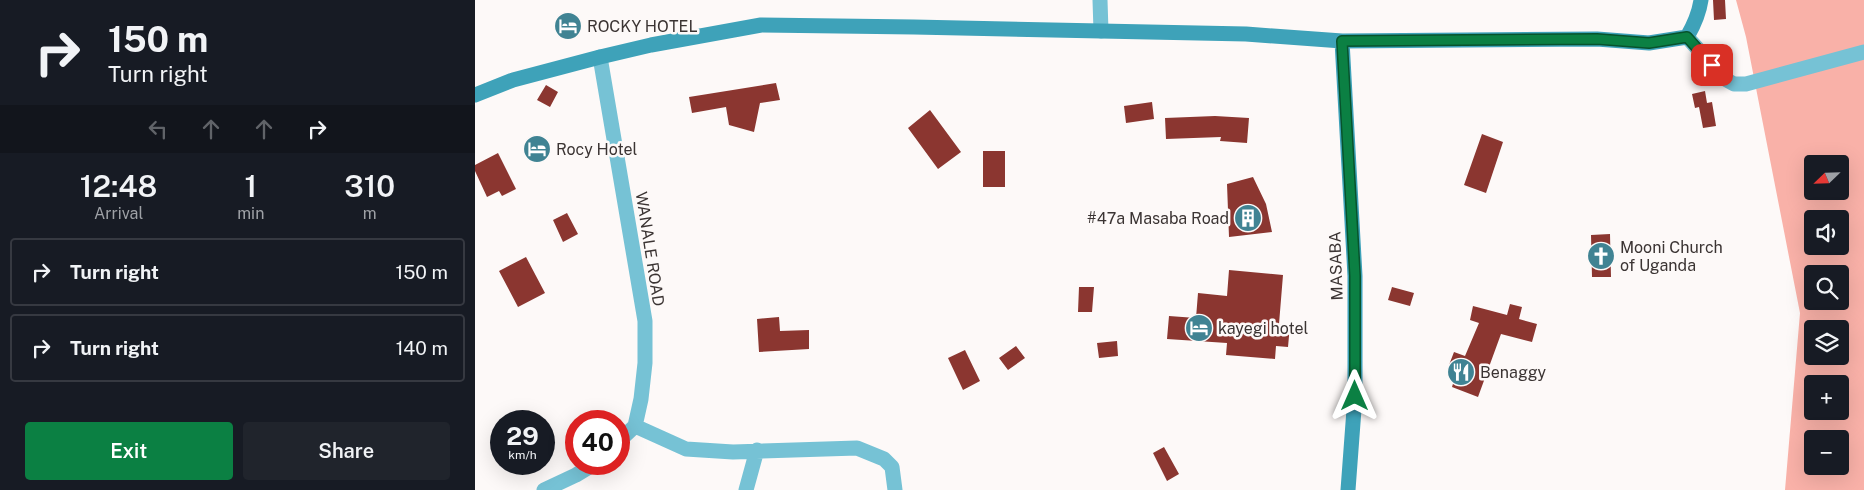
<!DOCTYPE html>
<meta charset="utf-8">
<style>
body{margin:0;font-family:"Public Sans",sans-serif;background:#20242c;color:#f1f3f6;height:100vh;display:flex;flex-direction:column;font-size:19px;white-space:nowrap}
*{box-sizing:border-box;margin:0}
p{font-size:16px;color:#9ea1a6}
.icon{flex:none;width:28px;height:28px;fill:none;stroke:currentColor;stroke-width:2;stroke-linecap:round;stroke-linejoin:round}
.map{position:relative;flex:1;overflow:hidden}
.side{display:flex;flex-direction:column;background:#171b24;width:475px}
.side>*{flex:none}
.hud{background:#171b24;color:#f1f3f6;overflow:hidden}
.needle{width:32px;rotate:247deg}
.fabs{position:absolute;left:1329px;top:155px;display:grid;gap:10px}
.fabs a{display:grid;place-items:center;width:45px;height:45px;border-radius:5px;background:#171b24;box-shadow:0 5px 20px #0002;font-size:25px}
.speed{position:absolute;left:15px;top:410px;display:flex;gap:10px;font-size:25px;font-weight:700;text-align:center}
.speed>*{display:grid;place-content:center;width:65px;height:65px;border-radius:50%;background:#171b24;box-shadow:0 5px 20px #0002;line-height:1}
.speed small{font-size:12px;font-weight:400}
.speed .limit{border:8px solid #d22;background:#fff;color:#111}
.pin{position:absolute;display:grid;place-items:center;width:42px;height:42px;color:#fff;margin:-21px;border-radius:10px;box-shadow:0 2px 8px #0006}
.me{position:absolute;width:55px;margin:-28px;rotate:0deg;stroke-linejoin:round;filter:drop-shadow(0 0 4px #0008)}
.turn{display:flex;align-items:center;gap:18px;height:105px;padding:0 25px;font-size:22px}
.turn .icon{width:65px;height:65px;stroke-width:2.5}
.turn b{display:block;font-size:35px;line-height:42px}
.lanes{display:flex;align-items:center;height:48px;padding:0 25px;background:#0003;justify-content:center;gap:25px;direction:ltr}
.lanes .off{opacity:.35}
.eta{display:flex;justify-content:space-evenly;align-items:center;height:85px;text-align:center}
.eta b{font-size:30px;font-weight:600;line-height:35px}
.action{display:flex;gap:10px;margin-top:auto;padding:10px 25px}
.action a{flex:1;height:58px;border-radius:5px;background:#0b8043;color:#fff;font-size:20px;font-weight:600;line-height:58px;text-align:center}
.action a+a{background:#20242c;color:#f1f3f6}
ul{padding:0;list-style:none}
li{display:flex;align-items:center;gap:15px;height:68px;margin:0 10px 8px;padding:0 15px;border:2px solid #363941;border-radius:5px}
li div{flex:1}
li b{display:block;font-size:19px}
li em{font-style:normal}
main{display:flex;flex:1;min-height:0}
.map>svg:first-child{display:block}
.green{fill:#f9b1a8;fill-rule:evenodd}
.building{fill:#8b3630}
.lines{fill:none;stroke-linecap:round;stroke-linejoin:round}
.street{stroke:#76c2d5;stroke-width:15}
.secondary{stroke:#3ea2b9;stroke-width:15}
.route-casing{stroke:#07532c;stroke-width:12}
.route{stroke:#0b8043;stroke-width:9}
.labels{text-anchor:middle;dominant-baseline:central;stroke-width:5;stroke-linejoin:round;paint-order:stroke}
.poi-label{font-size:16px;fill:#3b3433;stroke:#fdf9f8;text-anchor:start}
.street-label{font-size:16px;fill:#3b3433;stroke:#fdf9f8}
</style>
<main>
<section class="side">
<div class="hud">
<div class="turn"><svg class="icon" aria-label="right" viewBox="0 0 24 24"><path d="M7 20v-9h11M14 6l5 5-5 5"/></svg><div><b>150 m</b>Turn right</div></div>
<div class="lanes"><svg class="icon off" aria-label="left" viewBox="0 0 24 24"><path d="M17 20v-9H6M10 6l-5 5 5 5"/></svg><svg class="icon off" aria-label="ahead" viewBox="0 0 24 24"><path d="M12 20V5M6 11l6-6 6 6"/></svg><svg class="icon off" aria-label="ahead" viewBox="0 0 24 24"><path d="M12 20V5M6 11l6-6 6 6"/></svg><svg class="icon" aria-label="right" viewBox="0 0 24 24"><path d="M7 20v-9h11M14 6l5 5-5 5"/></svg></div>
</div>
<div class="eta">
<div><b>12:48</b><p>Arrival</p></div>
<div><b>1</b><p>min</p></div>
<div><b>310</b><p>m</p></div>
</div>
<ul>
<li><svg class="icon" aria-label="right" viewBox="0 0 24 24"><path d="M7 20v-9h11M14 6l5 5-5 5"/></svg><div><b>Turn right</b></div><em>150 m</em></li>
<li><svg class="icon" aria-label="right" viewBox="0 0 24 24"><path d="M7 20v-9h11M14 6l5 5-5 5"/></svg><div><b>Turn right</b></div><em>140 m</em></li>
</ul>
<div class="action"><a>Exit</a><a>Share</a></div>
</section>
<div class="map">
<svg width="1389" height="490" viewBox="0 0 1389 490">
<rect width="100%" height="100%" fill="#fdf9f8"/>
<path class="green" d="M 1261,0 L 1389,0 L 1389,490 L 1310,490 L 1325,313 L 1271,37 ZM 1338,164 L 1365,164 L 1365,191 L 1338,191 ZM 1338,219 L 1365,219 L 1365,246 L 1338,246 ZM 1338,274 L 1365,274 L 1365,301 L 1338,301 ZM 1338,329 L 1365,329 L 1365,356 L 1338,356 ZM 1338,384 L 1365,384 L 1365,411 L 1338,411 ZM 1338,439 L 1365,439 L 1365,466 L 1338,466 Z"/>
<path class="building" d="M 1238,0 L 1250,0 L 1251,19 L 1239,20 Z
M 301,83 L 305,100 L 285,103 L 279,132 L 254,125 L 251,107 L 217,113 L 214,97 Z
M 71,85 L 83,92 L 75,107 L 62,100 Z
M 1230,91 L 1232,103 L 1237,102 L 1241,126 L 1228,128 L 1224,107 L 1220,108 L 1217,94 Z
M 677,102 L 679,119 L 651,123 L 649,106 Z
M 455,110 L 486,152 L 463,169 L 433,128 Z
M 740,116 L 774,118 L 772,143 L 745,141 L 746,137 L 691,139 L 690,118 Z
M 1007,134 L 1028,142 L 1011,193 L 989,185 Z
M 508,151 L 530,151 L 530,187 L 508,187 Z
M 23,153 L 41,189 L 27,196 L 24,191 L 12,197 L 0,171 L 0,165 Z
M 778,177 L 791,204 L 797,232 L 754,237 L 752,184 Z
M 92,213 L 103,234 L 88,242 L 78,220 Z
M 1135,234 L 1136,277 L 1117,277 L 1116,235 Z
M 51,257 L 70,293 L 43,307 L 24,271 Z
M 754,270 L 808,275 L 804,324 L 815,325 L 813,347 L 801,346 L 800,359 L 751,355 L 752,343 L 692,339 L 694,316 L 721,318 L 723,293 L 752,296 Z
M 604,287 L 619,287 L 617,312 L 603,312 Z
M 917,287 L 939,293 L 935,306 L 913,300 Z
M 1035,304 L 1047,307 L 1044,319 L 1062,324 L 1057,342 L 1026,334 L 1003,397 L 977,387 L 982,370 L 974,365 L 979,352 L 990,356 L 1004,323 L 995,320 L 998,306 L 1032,315 Z
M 304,317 L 305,331 L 334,330 L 334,349 L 284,352 L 282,319 Z
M 642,341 L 643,356 L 624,358 L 622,343 Z
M 541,346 L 550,358 L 533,370 L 524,358 Z
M 490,350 L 505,381 L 488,390 L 473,358 Z
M 689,447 L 704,474 L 692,481 L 678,453 Z"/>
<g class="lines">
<path class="street" d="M 625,0 L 626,31
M 1212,37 L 1250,79 L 1259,84 L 1271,84 L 1389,52
M 125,57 L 170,321 L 170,363 L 166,399 L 160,426 L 144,441
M 160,426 L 211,449 L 258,452 L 382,448 L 409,459 L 417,467 L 420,490
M 69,490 L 101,475 L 119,464
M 271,490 L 282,450"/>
<path class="secondary" d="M 867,41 L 880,276 L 880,396 L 873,490
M 0,95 L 38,80 L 125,57 L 176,45 L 286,25 L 439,27 L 771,34 L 867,41 L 1122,39 L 1174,43 L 1212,37 C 1219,25 1224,14 1226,0"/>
</g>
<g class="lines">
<g class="route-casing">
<path id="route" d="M 880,396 L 880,276 L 867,41 L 1122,39 L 1174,43 L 1212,37 L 1237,65"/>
</g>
<use href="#route" class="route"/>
</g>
<defs>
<g id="hotel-disc" transform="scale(1.4375)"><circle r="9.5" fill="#408393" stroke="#fdf9f8"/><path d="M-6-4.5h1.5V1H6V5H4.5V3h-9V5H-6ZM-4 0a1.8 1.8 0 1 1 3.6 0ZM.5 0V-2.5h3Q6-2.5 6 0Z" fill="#fff"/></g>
<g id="building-disc" transform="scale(1.4375)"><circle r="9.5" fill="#408393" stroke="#fdf9f8"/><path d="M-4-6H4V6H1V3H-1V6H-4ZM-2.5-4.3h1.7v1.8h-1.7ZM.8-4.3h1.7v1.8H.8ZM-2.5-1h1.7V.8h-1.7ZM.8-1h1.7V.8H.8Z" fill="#fff"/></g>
<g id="church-disc" transform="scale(1.4375)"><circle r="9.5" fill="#408393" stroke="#fdf9f8"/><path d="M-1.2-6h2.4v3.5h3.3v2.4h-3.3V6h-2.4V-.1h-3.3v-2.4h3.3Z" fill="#fff"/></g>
<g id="restaurant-disc" transform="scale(1.4375)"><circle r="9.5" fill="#408393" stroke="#fdf9f8"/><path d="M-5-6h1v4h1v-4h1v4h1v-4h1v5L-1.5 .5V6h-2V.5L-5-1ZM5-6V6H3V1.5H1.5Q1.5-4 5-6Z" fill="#fff"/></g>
</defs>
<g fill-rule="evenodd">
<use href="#hotel-disc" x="93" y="26"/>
<use href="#hotel-disc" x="62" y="149"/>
<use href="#building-disc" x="773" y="218"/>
<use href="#church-disc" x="1126" y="256"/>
<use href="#hotel-disc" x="724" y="328"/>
<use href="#restaurant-disc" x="986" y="372"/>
</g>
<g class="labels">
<g class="poi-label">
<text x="112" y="26">ROCKY HOTEL</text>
<text x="81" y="149">Rocy Hotel</text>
<text x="754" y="218" text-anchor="end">#47a Masaba Road</text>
<text x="1145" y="247">Mooni Church<tspan x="1145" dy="18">of Uganda</tspan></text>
<text x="743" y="328">kayegi hotel</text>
<text x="1005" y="372">Benaggy</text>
</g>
<g class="street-label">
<text transform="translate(175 249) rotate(81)">WANALE ROAD</text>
<text transform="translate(861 266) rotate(-92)">MASABA</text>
</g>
</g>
</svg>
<div class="fabs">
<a><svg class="needle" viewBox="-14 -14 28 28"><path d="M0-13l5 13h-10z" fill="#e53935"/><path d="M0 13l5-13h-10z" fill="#9ea1a6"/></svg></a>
<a><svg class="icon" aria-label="sound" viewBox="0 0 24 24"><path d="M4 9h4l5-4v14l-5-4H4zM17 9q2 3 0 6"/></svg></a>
<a><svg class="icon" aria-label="search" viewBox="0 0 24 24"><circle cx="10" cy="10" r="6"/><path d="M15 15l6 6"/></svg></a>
<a><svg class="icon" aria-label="layers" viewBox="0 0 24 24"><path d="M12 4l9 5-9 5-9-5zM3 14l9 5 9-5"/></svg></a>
<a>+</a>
<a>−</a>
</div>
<div class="speed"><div>29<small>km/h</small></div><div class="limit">40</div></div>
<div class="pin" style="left:1237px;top:65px;background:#d93025"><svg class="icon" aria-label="arrive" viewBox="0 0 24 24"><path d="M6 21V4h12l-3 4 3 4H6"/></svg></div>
<svg class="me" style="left:880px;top:396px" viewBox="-20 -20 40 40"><path d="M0-17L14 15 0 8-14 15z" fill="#0b8043" stroke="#fff" stroke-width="4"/></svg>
</div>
</main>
